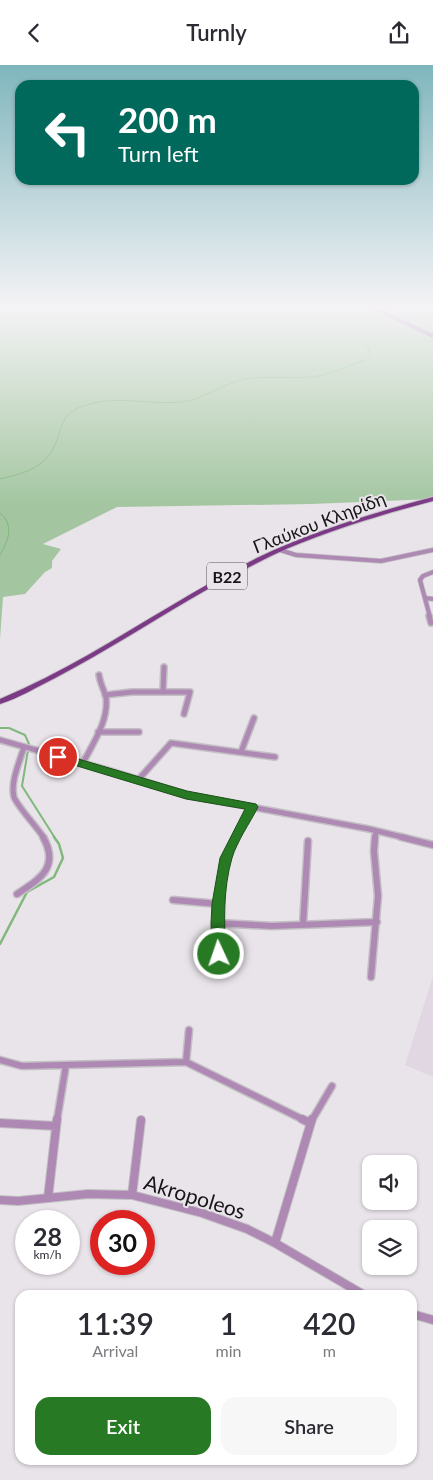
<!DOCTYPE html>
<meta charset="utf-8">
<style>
body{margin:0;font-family:Lato,sans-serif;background:#f7f7f7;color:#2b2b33;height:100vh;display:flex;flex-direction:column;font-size:19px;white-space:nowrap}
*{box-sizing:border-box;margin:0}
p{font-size:16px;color:#7c7c81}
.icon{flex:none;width:28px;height:28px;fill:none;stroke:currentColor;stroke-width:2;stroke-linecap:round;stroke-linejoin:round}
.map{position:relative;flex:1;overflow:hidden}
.side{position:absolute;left:15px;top:1225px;width:402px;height:175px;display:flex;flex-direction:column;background:#fff;border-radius:15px;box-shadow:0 1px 4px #0004}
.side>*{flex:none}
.top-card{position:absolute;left:15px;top:15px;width:404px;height:105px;border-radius:15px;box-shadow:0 1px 4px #0004;background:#00695c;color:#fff;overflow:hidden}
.buttons{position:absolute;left:362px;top:1090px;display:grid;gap:10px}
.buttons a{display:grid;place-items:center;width:55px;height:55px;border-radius:10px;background:#fff;box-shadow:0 1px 4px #0004;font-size:25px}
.speed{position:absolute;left:15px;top:1145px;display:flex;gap:10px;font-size:25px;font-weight:700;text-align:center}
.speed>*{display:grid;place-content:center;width:65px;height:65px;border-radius:50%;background:#fff;box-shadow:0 1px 4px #0004;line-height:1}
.speed small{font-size:12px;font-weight:400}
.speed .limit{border:8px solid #d22;background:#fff;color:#111}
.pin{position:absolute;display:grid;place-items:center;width:42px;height:42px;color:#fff;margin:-21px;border:2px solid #fff;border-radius:50%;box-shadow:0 1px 5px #0007}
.me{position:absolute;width:55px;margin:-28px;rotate:357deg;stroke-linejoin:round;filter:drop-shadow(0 0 4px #0008)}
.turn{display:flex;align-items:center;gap:18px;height:105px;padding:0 20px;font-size:22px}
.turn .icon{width:65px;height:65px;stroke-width:2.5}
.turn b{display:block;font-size:35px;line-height:42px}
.eta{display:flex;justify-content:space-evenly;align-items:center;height:85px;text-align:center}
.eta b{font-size:30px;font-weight:600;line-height:35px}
.button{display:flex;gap:10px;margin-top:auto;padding:10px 20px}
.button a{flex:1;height:58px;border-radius:15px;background:#287924;color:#fff;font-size:20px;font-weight:600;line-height:58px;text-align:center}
.button a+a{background:#f7f7f7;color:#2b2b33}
header{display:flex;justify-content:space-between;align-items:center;height:65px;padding:0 20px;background:#fff;font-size:22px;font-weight:600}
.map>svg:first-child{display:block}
.built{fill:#e1d7e3}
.green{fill:#a3c6a0}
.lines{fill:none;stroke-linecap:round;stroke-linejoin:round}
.stream-far2{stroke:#81b87c;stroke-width:1}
.stream-far1{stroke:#81b87c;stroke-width:2}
.stream{stroke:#81b87c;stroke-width:2.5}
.street-far3-casing{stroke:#c3bfc4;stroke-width:5.5}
.street-far2-casing{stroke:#c3bfc4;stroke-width:8}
.street-far1-casing{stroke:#c3bfc4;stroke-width:9}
.street-casing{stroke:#c3bfc4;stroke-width:10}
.secondary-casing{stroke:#c3bfc4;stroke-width:5}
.primary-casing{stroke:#c3bfc4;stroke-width:2}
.street-far3{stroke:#ae89b4;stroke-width:4}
.street-far2{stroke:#ae89b4;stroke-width:5}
.street-far1{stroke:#ae89b4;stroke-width:6}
.street{stroke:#ae89b4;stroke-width:8}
.secondary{stroke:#915c9a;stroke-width:4}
.primary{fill:#7b3986;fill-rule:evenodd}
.route{fill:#287924;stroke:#1a4f17}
.labels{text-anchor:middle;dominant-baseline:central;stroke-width:4;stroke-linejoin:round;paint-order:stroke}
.shield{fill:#e9e4ea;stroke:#565356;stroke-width:1}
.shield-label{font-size:16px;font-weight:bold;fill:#171517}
.street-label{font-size:18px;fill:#171517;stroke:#e9e4ea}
.near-street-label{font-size:21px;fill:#171517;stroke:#e9e4ea}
</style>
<header><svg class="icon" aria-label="back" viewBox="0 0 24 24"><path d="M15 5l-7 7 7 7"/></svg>Turnly<svg class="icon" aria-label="share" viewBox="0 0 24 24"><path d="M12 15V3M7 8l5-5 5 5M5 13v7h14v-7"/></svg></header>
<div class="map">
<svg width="433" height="1415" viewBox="0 0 433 1415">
<rect width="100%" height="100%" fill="#e9e4ea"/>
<path class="built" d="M 433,911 L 433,1012 L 405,1000 Z"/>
<path class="green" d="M 0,243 L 433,243 L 433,434 L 311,439 L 117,442 L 43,479 L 61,484 L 52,496 L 52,503 L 45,507 L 25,529 L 3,532 L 0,574 Z"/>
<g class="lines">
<path class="stream-far2" d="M 0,414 C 20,409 40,405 52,386 C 64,365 57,349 86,340 C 118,330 149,340 181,337 C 204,335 223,318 246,314 C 269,310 295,315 318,311 C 334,308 350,300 365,295 L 370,290 C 368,275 358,274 348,266 C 345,263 343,259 340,256 L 349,251 L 350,243
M 0,448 C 15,460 8,476 0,490"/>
<path class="stream-far1" d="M 0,663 L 9,663 L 25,670 L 29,679 L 22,721 L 55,773"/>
<path class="stream" d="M 0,879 L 27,827 L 54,812 L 63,793 L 59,779 L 54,772"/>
<g class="street-far3-casing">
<path id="street-far3" d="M 280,485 L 296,490 L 381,496 L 433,485
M 425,533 L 433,534
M 430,552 L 420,515 L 423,511 L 433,507"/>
</g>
<g class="street-far2-casing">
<path id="street-far2" d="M 429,551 L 431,558
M 163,626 L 164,602
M 105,630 L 132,627 L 190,627 L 184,649
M 98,667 L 139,667
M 0,675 L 111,706 L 187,730 L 369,764 L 406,773
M 24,682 C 20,696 10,717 14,732 C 17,741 37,762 44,773
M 241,687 L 254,653
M 83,698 C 93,678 109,656 106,632 C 104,625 100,618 99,610
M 138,715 L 171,678 L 275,692
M 236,773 L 252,742
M 375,773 L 376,766"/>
</g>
<g class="street-far1-casing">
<path id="street-far1" d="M 401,772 L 433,780
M 17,829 C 40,814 60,802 43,772
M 173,835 L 219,839
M 217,858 L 272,861 L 377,857
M 303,860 L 308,776
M 219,889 L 219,839 L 226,793 L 237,772
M 371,912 L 378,831 L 374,786 L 375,772
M 0,995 L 22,1001 L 186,997 L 304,1055
M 186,997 L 189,965
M 57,1055 L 66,1000
M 312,1055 L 332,1021"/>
</g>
<g class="street-casing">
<path id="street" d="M 302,1054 L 310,1058
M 0,1058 L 56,1061
M 132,1130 L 141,1055
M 48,1133 L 57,1054
M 0,1135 L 18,1136 L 88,1129 L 132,1130 L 202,1148 L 247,1164 L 275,1178 L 364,1230
M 275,1178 L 312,1054
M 412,1249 L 433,1255"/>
</g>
<g class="secondary-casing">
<path id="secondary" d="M 374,243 L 433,271"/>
</g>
<g class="primary-casing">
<path id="primary" d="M 433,432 L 433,436 C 383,449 334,464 286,484 C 259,496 234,510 208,524 C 157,553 107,586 55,613 C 37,622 19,633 0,639 L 0,634 C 30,621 60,606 88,590 C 144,558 199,522 257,493 C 313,466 373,448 433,432 Z"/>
</g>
<use href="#street-far3" class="street-far3"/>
<use href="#street-far2" class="street-far2"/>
<use href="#street-far1" class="street-far1"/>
<use href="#street" class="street"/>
<use href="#secondary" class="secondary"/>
<use href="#primary" class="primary"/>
</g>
<linearGradient id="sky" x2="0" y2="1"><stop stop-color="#7fb6bd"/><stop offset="0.55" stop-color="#f5f3f6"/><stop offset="1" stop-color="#f5f3f6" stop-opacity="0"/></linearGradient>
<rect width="433" height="441" fill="url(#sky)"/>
<path class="route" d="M 58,688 L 187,726 L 256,739 L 258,742 C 250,758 237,776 232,793 C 223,824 224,858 226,889 L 224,893 L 219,894 L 214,893 L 212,889 L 211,858 L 212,839 L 220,793 L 245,744 L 186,734 L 54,694 L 53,692 L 54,689 Z"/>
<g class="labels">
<rect class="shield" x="207" y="497.5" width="40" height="27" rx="4"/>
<g class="shield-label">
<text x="227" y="511">B22</text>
</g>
<g class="street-label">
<text transform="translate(319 457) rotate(-21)">Γλαύκου Κληρίδη</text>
</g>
<g class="near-street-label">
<text transform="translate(195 1131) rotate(17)">Akropoleos</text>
</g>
</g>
</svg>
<div class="buttons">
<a><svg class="icon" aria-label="sound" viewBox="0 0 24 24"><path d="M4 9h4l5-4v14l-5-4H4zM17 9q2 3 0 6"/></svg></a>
<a><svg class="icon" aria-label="layers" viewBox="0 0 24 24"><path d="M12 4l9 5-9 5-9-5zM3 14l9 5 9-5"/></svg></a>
</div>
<div class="speed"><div>28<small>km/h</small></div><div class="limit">30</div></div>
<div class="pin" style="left:58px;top:692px;background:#d93025"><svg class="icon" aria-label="arrive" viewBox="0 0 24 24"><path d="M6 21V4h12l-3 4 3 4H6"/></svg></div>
<svg class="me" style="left:219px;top:889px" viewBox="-20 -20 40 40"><circle r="17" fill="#287924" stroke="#fff" stroke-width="3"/><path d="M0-11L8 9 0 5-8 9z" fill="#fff"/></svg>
<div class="top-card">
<div class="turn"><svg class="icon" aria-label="left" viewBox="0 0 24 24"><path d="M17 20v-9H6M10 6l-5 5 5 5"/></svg><div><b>200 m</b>Turn left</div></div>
</div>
<section class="side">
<div class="eta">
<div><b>11:39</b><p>Arrival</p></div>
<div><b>1</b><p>min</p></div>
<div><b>420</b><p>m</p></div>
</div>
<div class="button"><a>Exit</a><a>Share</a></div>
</section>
</div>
